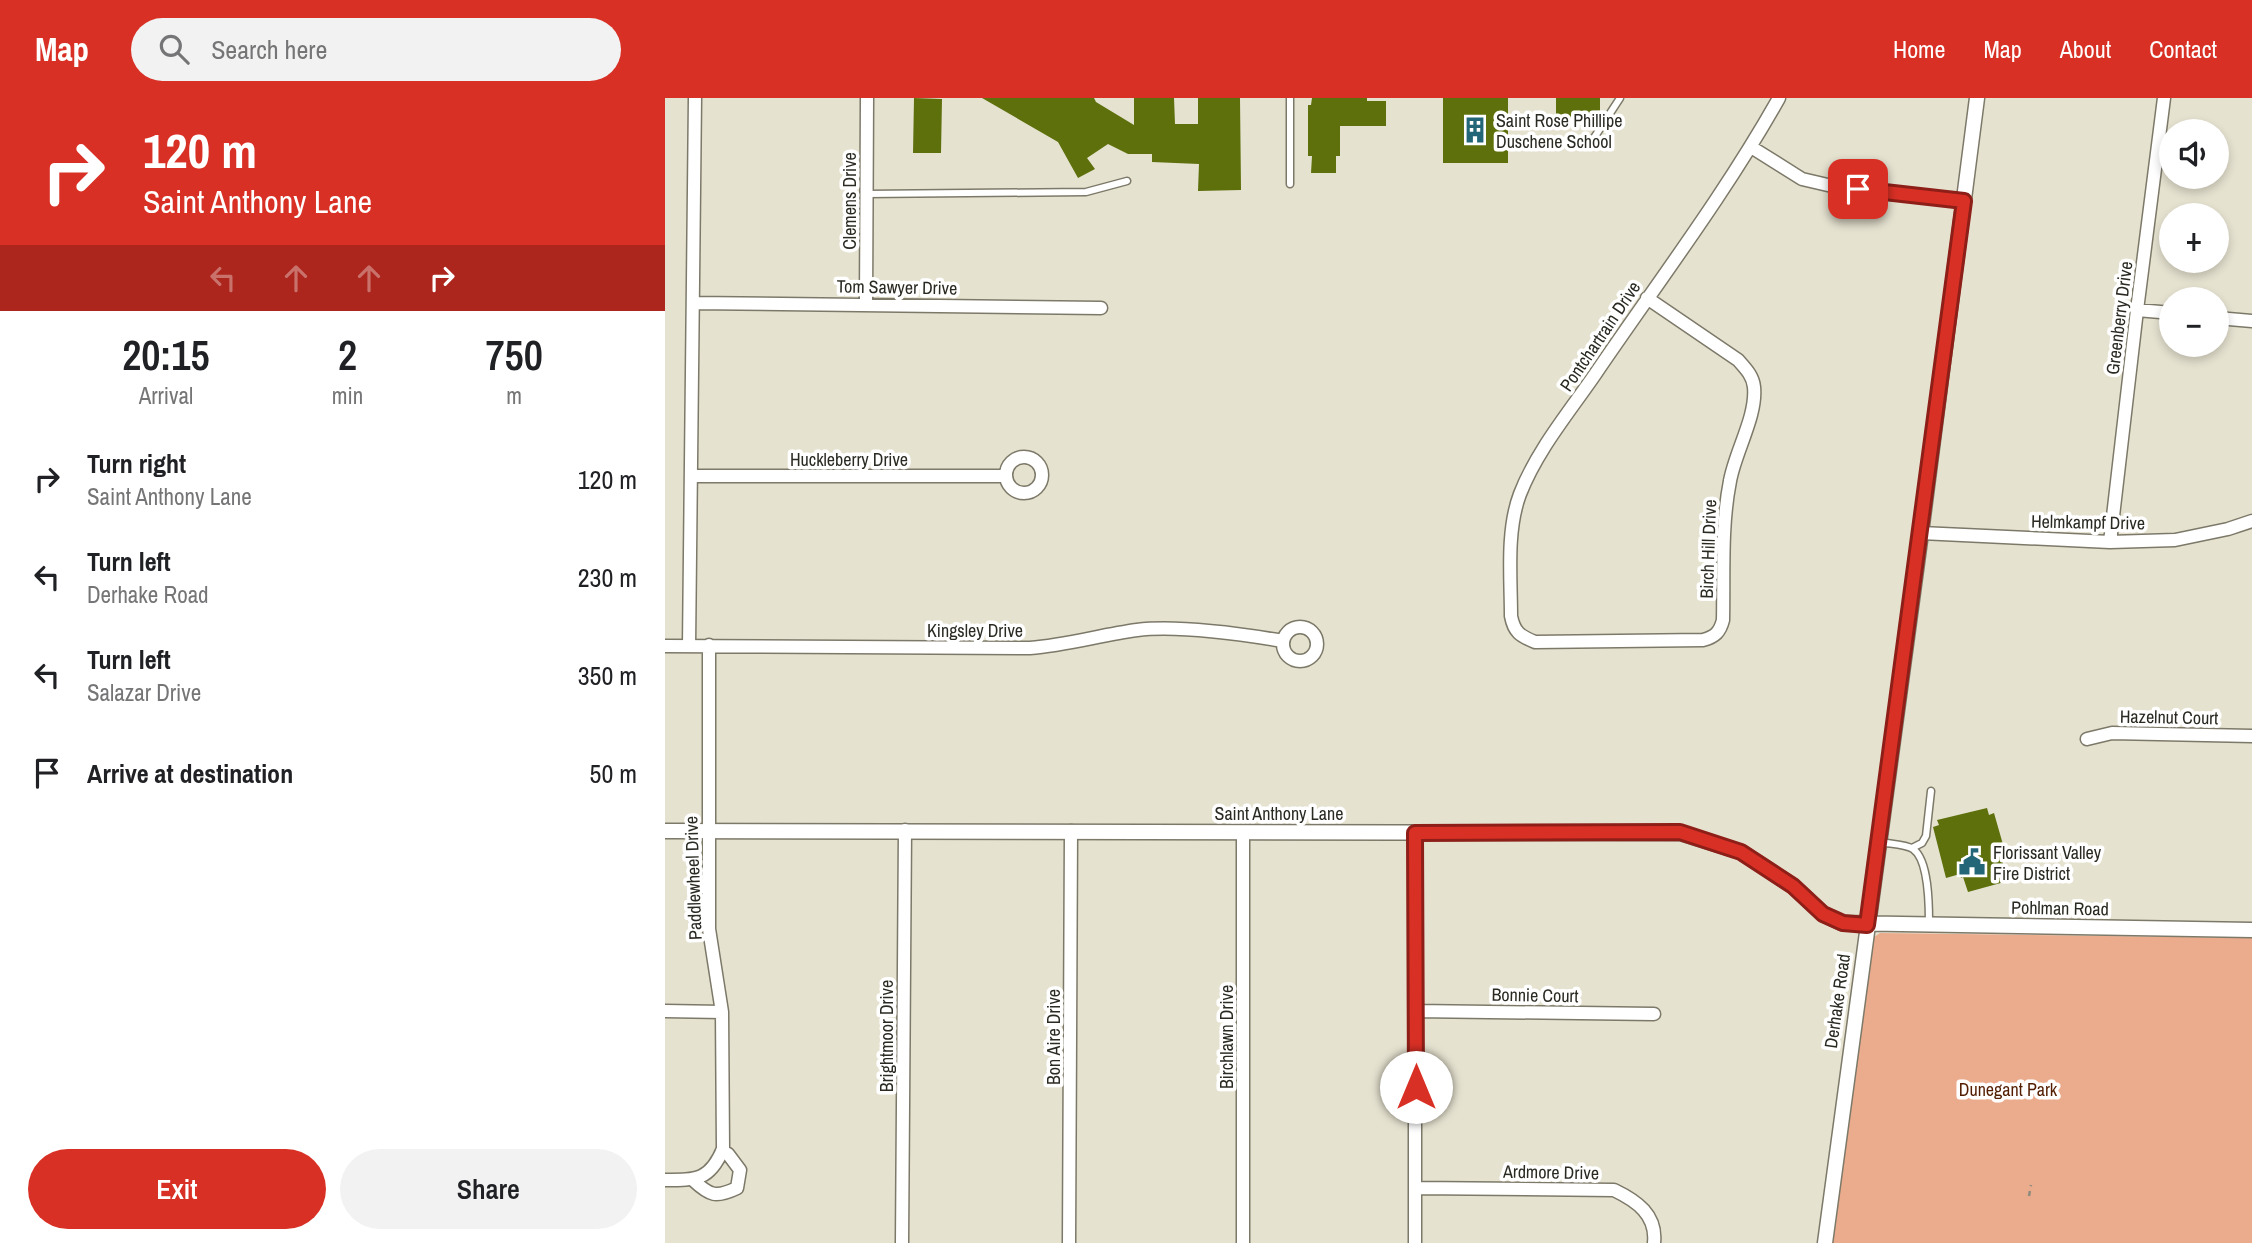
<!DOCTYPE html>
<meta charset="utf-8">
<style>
body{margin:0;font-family:"Archivo Narrow",sans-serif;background:#f2f2f2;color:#202124;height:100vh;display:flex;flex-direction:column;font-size:26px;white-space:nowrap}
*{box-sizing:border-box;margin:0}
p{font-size:23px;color:#757577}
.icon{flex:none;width:38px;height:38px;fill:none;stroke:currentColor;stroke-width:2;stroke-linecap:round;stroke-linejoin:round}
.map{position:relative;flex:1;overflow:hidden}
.panel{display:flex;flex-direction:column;background:#fff;width:665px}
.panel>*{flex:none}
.banner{background:#d93025;color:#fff;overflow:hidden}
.controls{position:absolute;left:1494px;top:21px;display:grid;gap:14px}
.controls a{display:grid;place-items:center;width:70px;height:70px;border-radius:50%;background:#fff;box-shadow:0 4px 10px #0003;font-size:35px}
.pin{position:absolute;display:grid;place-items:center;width:60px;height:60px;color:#fff;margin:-30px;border-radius:14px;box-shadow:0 4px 10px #0006}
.me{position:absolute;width:77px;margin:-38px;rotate:0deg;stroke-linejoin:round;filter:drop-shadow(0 0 5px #0008)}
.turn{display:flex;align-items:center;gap:24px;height:147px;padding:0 28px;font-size:32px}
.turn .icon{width:91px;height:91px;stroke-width:2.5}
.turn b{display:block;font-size:49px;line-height:60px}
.lanes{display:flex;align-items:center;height:66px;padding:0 28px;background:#0003;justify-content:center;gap:35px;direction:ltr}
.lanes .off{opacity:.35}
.eta{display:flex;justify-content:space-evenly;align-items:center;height:119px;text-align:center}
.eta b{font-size:42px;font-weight:600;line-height:49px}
.primary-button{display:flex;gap:14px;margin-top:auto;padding:14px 28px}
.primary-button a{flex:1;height:80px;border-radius:42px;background:#d93025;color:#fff;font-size:28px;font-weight:600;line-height:80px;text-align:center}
.primary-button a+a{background:#f2f2f2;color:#202124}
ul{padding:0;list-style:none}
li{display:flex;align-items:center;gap:21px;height:98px;padding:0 28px}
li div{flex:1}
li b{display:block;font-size:26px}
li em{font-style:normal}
header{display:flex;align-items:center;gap:42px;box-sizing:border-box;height:98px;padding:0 35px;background:#d93025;color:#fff}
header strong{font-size:33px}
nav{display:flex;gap:38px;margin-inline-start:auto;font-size:24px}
.search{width:490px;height:63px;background:#f2f2f2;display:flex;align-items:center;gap:18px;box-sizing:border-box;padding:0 24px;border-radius:38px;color:#757577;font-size:26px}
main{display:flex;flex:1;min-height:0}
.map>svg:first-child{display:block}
.green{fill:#ebac8e}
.building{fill:#5d700c}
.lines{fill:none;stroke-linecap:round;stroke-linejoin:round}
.service-casing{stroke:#7d7969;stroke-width:9}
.minor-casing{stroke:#7d7969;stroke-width:15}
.tertiary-casing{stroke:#7d7969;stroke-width:17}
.path{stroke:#8d8b7e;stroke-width:2.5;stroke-dasharray:5 5;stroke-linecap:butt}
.service{stroke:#fff;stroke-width:6}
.minor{stroke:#fff;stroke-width:12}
.tertiary{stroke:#fff;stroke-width:14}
.route-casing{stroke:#8d1f18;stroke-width:18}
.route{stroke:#d93025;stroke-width:12}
.labels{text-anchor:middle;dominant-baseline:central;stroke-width:7;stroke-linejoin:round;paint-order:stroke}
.poi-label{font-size:18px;fill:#2a2922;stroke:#fff;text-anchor:start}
.street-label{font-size:18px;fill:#2a2922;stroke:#fff}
.park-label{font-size:18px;fill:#521d00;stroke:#fff}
</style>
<header>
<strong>Map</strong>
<div class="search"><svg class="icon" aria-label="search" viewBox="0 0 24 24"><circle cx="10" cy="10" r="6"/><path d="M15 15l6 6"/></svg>Search here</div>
<nav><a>Home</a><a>Map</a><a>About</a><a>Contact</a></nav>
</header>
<main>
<section class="panel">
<div class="banner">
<div class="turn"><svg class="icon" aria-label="right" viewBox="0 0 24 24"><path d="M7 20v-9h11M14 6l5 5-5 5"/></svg><div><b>120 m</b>Saint Anthony Lane</div></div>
<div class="lanes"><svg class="icon off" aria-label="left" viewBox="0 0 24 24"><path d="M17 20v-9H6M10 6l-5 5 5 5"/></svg><svg class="icon off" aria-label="ahead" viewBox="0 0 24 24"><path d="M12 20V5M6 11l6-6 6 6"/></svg><svg class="icon off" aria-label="ahead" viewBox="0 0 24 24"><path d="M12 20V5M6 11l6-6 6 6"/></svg><svg class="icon" aria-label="right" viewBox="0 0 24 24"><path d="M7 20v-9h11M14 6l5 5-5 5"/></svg></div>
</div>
<div class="eta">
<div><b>20:15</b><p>Arrival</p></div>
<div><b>2</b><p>min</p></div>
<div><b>750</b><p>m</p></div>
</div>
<ul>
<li><svg class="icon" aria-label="right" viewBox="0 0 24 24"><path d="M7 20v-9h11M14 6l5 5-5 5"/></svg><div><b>Turn right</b><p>Saint Anthony Lane</p></div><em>120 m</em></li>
<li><svg class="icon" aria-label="left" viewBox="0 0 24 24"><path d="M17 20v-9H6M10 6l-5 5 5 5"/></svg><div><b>Turn left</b><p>Derhake Road</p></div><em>230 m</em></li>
<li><svg class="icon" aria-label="left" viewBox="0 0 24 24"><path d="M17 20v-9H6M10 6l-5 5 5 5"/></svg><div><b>Turn left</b><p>Salazar Drive</p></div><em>350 m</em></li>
<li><svg class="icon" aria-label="arrive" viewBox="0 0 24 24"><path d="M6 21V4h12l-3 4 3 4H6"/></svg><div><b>Arrive at destination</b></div><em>50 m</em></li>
</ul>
<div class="primary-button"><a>Exit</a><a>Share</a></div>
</section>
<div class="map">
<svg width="1587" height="1145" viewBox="0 0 1587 1145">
<rect width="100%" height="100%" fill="#e6e2d0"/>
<path class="green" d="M 1215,835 L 1587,840 L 1587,1145 L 1167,1145 L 1206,846 L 1209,839 Z"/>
<path class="building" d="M 249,0 L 277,1 L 276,55 L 248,55 Z
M 317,0 L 429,0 L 431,4 L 469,27 L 469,0 L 509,0 L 510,26 L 533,26 L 533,0 L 575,0 L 576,92 L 533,93 L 534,66 L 487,64 L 487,56 L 463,56 L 443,46 L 422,60 L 430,71 L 413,80 L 393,44 Z
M 647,0 L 702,0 L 702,3 L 721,3 L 721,28 L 675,28 L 675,58 L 671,58 L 671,75 L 646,75 L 647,58 L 643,58 L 643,7 L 646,7 Z
M 778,0 L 843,0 L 843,65 L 778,65 Z
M 891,0 L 935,0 L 935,20 L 891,20 Z
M 1322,710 L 1324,717 L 1329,715 L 1339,750 L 1334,751 L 1343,783 L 1303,794 L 1298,779 L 1296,780 L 1295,776 L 1281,780 L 1268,729 L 1274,727 L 1272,722 Z"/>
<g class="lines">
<g class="service-casing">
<path id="service" d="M 625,0 L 625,86
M 925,46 L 955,0
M 201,96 L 421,94 L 462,83
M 1215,744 C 1224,746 1240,746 1248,751 C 1264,762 1264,808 1264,825
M 1247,750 L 1257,745 L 1261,738 L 1266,693"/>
</g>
<g class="minor-casing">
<path id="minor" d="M 1086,49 L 1137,81 L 1167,88 L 1299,103
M 982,200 L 1073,262 C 1081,271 1088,278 1089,289 C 1092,318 1070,354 1065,383 C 1056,428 1059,476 1058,522 C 1055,534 1050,539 1038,542 L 870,544 C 855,538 849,534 846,518 C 846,480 841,433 855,396 C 872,352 905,313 931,275 C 993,184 1060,96 1114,0
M 28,205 L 436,210
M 201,206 L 202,0
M 1472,212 L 1507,215
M 1552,220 L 1587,223
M341 377a18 18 0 1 1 36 0a18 18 0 1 1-36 0Z
M 27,378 L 341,378
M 1256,435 L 1445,444 L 1510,442 L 1563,431 L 1587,423
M 1445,444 L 1472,212 L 1499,0
M618 546a17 17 0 1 1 34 0a17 17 0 1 1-34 0Z
M 0,548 L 365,550 C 401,547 436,537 472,532 C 513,527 576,536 618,543
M 24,548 L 30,0
M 1422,641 L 1447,635 L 1587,638
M 750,735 L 750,1145
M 0,913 L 57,914
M 751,913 L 989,916
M 0,1082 C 32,1082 45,1082 58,1051 L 57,914 L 44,831 L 44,547
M 28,1082 C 45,1098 51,1100 72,1090 L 75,1072 L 63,1056 L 57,1053
M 750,1090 L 949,1092 C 972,1103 992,1117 989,1145
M 237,1145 L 240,732
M 404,1145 L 406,733
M 578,1145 L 578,734"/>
</g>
<g class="tertiary-casing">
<path id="tertiary" d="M 0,733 L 1015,735 L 1076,754 L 1128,788 L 1158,816 L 1177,825 L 1587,832
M 1160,1145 L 1256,435 L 1312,0"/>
</g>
<path class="path" d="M 1364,1098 L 1366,1087"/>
<use href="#service" class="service"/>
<use href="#minor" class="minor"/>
<use href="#tertiary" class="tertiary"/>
</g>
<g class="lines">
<g class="route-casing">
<path id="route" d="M 751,989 L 750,735 L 1015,734 L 1076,754 L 1128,788 L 1158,816 L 1178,825 L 1202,827 L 1299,103 L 1193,91"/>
</g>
<use href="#route" class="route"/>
</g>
<defs>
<g id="building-bare" transform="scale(2.1)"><path d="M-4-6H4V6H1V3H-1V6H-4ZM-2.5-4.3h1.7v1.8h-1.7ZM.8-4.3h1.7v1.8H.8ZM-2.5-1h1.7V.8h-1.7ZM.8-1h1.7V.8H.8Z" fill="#236678" stroke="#fff" stroke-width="2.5" paint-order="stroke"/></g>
<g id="civic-bare" transform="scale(2.1)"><path d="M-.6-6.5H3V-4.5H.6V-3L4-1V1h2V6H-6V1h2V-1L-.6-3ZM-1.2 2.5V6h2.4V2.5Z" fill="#236678" stroke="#fff" stroke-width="2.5" paint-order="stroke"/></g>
</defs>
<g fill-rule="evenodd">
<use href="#building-bare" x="810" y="32"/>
<use href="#civic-bare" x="1307" y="764"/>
</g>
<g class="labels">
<g class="poi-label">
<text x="831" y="22">Saint Rose Phillipe<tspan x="831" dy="21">Duschene School</tspan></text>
<text x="1328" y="754">Florissant Valley<tspan x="1328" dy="21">Fire District</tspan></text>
</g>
<g class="street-label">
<text transform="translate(184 103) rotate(-90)">Clemens Drive</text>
<text transform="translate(232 189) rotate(1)">Tom Sawyer Drive</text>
<text transform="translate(1454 220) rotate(-83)">Greenberry Drive</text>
<text transform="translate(935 238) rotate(-56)">Pontchartrain Drive</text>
<text x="184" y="361">Huckleberry Drive</text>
<text transform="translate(1423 424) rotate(1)">Helmkampf Drive</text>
<text transform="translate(1043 451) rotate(-88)">Birch Hill Drive</text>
<text x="310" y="532">Kingsley Drive</text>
<text transform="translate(1504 619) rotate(1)">Hazelnut Court</text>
<text x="614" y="715">Saint Anthony Lane</text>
<text transform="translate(28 780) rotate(-92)">Paddlewheel Drive</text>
<text transform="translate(1395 810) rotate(1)">Pohlman Road</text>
<text transform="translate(870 897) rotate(1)">Bonnie Court</text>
<text transform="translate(1172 903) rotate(-82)">Derhake Road</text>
<text transform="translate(221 938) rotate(-90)">Brightmoor Drive</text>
<text transform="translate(388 939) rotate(-90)">Bon Aire Drive</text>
<text transform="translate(561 939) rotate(-90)">Birchlawn Drive</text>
<text transform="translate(886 1074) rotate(1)">Ardmore Drive</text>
</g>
<g class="park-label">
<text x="1343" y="991">Dunegant Park</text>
</g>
</g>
</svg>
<div class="controls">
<a><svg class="icon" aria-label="sound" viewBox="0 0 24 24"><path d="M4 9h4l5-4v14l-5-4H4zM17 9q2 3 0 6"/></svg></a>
<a>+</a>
<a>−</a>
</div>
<div class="pin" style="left:1193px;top:91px;background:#d93025"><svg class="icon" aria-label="arrive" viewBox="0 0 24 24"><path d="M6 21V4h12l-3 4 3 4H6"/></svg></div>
<svg class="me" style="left:751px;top:989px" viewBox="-20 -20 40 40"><circle r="19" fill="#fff"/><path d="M0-13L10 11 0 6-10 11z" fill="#d93025"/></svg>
</div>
</main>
